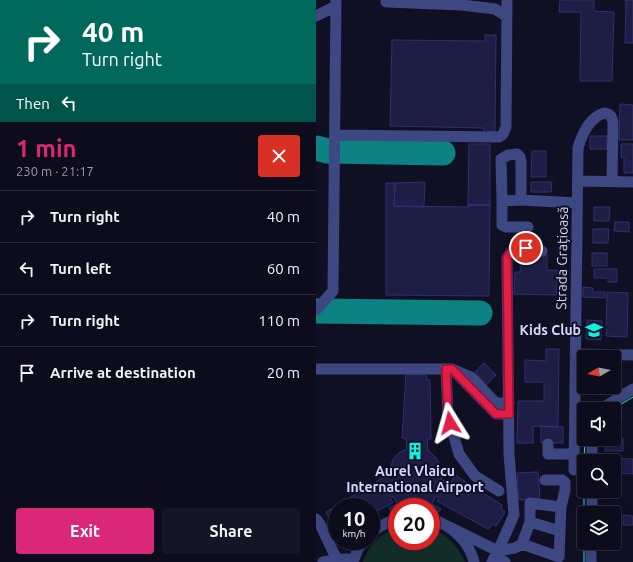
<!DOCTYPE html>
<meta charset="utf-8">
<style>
body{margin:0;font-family:Ubuntu,sans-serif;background:#151525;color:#f1f3f6;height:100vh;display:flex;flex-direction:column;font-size:15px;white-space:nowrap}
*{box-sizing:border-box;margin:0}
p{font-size:13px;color:#9a9ba3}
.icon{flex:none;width:22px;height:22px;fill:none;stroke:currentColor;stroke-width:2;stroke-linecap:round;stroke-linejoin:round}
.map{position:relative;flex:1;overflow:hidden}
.side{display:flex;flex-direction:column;background:#0c0c1c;width:316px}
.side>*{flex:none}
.hud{background:#00695c;color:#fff;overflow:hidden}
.needle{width:26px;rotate:261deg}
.tools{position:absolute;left:261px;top:350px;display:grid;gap:8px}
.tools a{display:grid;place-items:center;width:44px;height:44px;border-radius:4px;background:#0c0c1c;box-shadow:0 4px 16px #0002,0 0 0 1px #2c2c3b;font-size:20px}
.speed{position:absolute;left:12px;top:498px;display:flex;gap:8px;font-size:20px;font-weight:700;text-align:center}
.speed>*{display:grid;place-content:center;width:52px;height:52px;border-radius:50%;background:#0c0c1c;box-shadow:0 4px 16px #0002,0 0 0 1px #2c2c3b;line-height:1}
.speed small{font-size:10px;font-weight:400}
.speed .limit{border:6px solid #d22;background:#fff;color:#111}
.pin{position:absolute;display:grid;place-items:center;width:34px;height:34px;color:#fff;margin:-17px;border:2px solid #fff;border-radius:50%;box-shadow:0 1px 4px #0007}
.me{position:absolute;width:44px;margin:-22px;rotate:352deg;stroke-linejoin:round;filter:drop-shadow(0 0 3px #0008)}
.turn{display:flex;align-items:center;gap:14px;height:84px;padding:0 16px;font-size:18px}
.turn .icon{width:52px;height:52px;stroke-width:2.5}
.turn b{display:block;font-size:28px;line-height:34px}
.then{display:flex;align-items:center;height:38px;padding:0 16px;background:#0003;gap:8px;font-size:15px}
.round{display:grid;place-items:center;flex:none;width:42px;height:42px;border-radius:4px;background:#151525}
.summary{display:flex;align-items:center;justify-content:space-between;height:68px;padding:0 16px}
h1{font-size:24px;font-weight:700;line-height:30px;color:#db2777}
.button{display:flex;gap:8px;margin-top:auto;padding:8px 16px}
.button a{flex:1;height:46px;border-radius:4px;background:#db2777;color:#fff;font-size:16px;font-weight:700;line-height:46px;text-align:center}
.button a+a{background:#151525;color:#f1f3f6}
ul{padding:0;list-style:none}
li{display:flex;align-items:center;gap:12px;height:52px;padding:0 16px;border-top:1px solid #2c2c3b}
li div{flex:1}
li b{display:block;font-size:15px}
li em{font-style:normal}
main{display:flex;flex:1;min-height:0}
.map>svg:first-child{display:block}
.green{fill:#132e28}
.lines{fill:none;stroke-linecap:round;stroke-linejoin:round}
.taxiway{stroke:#0d8283;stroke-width:25}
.building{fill:#1d1d45;stroke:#313070}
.minor{stroke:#3d4782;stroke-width:11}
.tram{stroke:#0af4e1;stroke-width:1}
.route-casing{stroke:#92132f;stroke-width:10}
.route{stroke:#e11d48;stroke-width:7}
.labels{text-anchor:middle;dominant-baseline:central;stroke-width:4;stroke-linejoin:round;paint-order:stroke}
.street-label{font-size:14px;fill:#d5d8fd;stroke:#101025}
.poi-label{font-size:14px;font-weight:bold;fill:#d5d8fd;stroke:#101025;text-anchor:end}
</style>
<main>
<section class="side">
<div class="hud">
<div class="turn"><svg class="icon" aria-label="right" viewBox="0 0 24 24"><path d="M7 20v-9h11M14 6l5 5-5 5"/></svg><div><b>40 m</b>Turn right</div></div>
<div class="then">Then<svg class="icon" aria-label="left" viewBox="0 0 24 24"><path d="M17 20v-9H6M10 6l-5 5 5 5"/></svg></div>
</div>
<div class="summary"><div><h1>1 min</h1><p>230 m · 21:17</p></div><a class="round" style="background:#d93025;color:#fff"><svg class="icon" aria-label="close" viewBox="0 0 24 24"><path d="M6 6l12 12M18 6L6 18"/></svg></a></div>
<ul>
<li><svg class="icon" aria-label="right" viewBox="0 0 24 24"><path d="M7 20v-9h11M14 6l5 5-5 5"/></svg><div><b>Turn right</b></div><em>40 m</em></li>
<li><svg class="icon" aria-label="left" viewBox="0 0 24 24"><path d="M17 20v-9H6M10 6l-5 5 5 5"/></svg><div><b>Turn left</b></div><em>60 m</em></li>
<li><svg class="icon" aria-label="right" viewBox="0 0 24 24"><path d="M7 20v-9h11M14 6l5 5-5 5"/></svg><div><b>Turn right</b></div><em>110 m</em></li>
<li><svg class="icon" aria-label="arrive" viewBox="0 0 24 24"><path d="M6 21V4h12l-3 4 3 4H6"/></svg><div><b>Arrive at destination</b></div><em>20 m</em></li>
</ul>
<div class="button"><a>Exit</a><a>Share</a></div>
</section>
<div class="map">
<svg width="317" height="562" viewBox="0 0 317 562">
<rect width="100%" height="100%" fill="#101025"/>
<path class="green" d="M 81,528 L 81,541 L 115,541 L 115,528 C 134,537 140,543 149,562 L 47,562 C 52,547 65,532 81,528 Z"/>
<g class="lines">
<path class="taxiway" d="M 0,148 L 12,151 L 127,153
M 0,311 L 164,313"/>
</g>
<path class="building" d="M 244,0 L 278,0 L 278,11 L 298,12 L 296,81 L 264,81 L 265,12 L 243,12 Z
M 308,0 L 317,0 L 317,43 L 309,43 L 310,1 Z
M 169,35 L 180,35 L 179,132 L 168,132 L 168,128 L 74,126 L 76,40 L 169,41 Z
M 304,104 L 317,105 L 317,140 L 303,140 Z
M 274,136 L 291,136 L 291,149 L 274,149 Z
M 153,144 L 174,144 L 174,205 L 152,205 Z
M 305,144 L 317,144 L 317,173 L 308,173 L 308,157 L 305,157 Z
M 216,151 L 230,151 L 230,177 L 215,177 Z
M 109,182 L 108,207 L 78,206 L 79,183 Z
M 215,182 L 236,182 L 235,192 L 215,192 Z
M 70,183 L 79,183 L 78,206 L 152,207 L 152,205 L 174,205 L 173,296 L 70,295 Z
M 278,207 L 294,207 L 293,221 L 278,221 Z
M 299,222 L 313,222 L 313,232 L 298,231 Z
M 277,229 L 293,229 L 292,243 L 277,243 Z
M 205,253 L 231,254 L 231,270 L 251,271 L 251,282 L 241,281 L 240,295 L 198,294 L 199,272 L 204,272 Z
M 276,253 L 291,253 L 291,266 L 276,266 Z
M 278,269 L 301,269 L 301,282 L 292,282 L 292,278 L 278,278 Z
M 267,287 L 277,288 L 277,292 L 289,292 L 289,298 L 267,297 Z
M 291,292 L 312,293 L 311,337 L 290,336 Z
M 271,320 L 286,321 L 285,340 L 270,339 Z
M 230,349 L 243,349 L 242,427 L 217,426 L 217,443 L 201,443 L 202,401 L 228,401 L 228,382 L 209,382 L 209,360 L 230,361 Z
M 168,363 L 180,375 L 170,385 L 159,372 Z
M 90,374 L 110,374 L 111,380 L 114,380 L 115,439 L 111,439 L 112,450 L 122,460 L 126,472 L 125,479 L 134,485 L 139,475 L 186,505 L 185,508 L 189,512 L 180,526 L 177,524 L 172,529 L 121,501 L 123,498 L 120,496 L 116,504 L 125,509 L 123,512 L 115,509 L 115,507 L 81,507 L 81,510 L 75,512 L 73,508 L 81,504 L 77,496 L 74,497 L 77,503 L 55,514 L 55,507 L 21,507 L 21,527 L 19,528 L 10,512 L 73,474 L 77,459 L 84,452 L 91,449 L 90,439 L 86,438 Z
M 298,416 L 306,416 L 305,425 L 298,425 Z
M 225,426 L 247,427 L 247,443 L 225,443 Z
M 298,435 L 300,435 L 300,438 L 307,438 L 307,451 L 289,451 L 289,440 L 298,439 Z
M 289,458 L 317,459 L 317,474 L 298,473 L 298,461 L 289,461 Z
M 222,472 L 224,499 L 203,500 L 201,473 Z
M 307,515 L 317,516 L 317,525 L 307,525 Z"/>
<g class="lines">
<path class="minor" d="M 70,0 L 70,2 L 146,5 L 179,9 L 190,16
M 0,16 L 20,6
M 19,135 L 183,137 L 187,134 L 190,127 L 191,0
M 201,154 L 204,157 L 205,161 L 205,200 L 186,201 L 185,159 L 192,155 Z
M 262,181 L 317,182
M 205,200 L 261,203
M 186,201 L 186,225 L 190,227 L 212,227
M 0,310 L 17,291 L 20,0
M 259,354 L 317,355
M 0,369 L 135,369
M 130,369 L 132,415 L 143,454 L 159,476 L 183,491
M 285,409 L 317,389
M 193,414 L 180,414 L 136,369 L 155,377 L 180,403 L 193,403
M 232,444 L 232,454 L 258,454
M 276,461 L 276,439
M 258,470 L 262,148 C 266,134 273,118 288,113 C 295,114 296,117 297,123 L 296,181
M 229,480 L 246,480 L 249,482 L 249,490 L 245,507 L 243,557 L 206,544 L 214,522 L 214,503 L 245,507
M 276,513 L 276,491
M 0,519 L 4,524 L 22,562
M 115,519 C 135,525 153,541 158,562
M 214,522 L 244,531
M 131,526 L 182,551 L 176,562
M 55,533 L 63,527 L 81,518
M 182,551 L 198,515 L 193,454 L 191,258 C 199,243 213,251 226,251
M 182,551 L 199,548 L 206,544
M 179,557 L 189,562
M 7,562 L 20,559 L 38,559
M 37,562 L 42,549 L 48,541
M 275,562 L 275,543"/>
<path class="tram" d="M 297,409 L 317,397
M 268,461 L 269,439
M 268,562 L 268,491"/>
</g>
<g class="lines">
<g class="route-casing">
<path id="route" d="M 134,423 L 132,415 L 130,369 L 136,369 L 180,414 L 193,414 L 191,258 L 196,250 L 210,248"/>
</g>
<use href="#route" class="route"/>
</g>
<defs>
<g id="school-bare" transform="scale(1.38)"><path d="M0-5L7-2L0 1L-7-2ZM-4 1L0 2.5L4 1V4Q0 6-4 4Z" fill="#0af4e1" stroke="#101025" stroke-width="2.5" paint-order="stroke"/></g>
<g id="building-bare" transform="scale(1.38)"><path d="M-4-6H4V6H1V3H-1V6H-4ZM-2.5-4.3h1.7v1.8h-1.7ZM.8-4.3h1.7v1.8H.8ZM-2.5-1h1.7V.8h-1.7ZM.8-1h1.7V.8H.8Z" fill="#0af4e1" stroke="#101025" stroke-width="2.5" paint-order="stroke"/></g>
</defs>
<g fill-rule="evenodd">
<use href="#school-bare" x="278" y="330"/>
<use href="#building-bare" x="99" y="451"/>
</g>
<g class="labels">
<g class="street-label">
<text transform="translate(246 258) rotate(-89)">Strada Grațioasă</text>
</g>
<g class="poi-label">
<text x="265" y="330">Kids Club</text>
<text x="99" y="471" text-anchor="middle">Aurel Vlaicu<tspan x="99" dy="16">International Airport</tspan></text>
</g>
</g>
</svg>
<div class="tools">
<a><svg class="needle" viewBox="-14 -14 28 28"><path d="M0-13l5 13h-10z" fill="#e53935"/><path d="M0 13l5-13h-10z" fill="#9a9ba3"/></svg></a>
<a><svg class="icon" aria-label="sound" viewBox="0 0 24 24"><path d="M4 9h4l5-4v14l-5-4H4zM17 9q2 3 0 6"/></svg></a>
<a><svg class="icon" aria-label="search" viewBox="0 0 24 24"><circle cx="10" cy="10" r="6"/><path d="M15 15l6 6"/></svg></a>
<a><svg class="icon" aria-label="layers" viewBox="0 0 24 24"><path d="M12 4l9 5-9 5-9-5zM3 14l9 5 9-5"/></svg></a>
</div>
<div class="speed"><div>10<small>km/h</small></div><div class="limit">20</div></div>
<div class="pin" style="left:210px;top:248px;background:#d93025"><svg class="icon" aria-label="arrive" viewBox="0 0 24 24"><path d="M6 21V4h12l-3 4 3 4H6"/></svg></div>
<svg class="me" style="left:134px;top:423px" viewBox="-20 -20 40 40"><path d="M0-17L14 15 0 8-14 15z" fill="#e11d48" stroke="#fff" stroke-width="4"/></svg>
</div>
</main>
